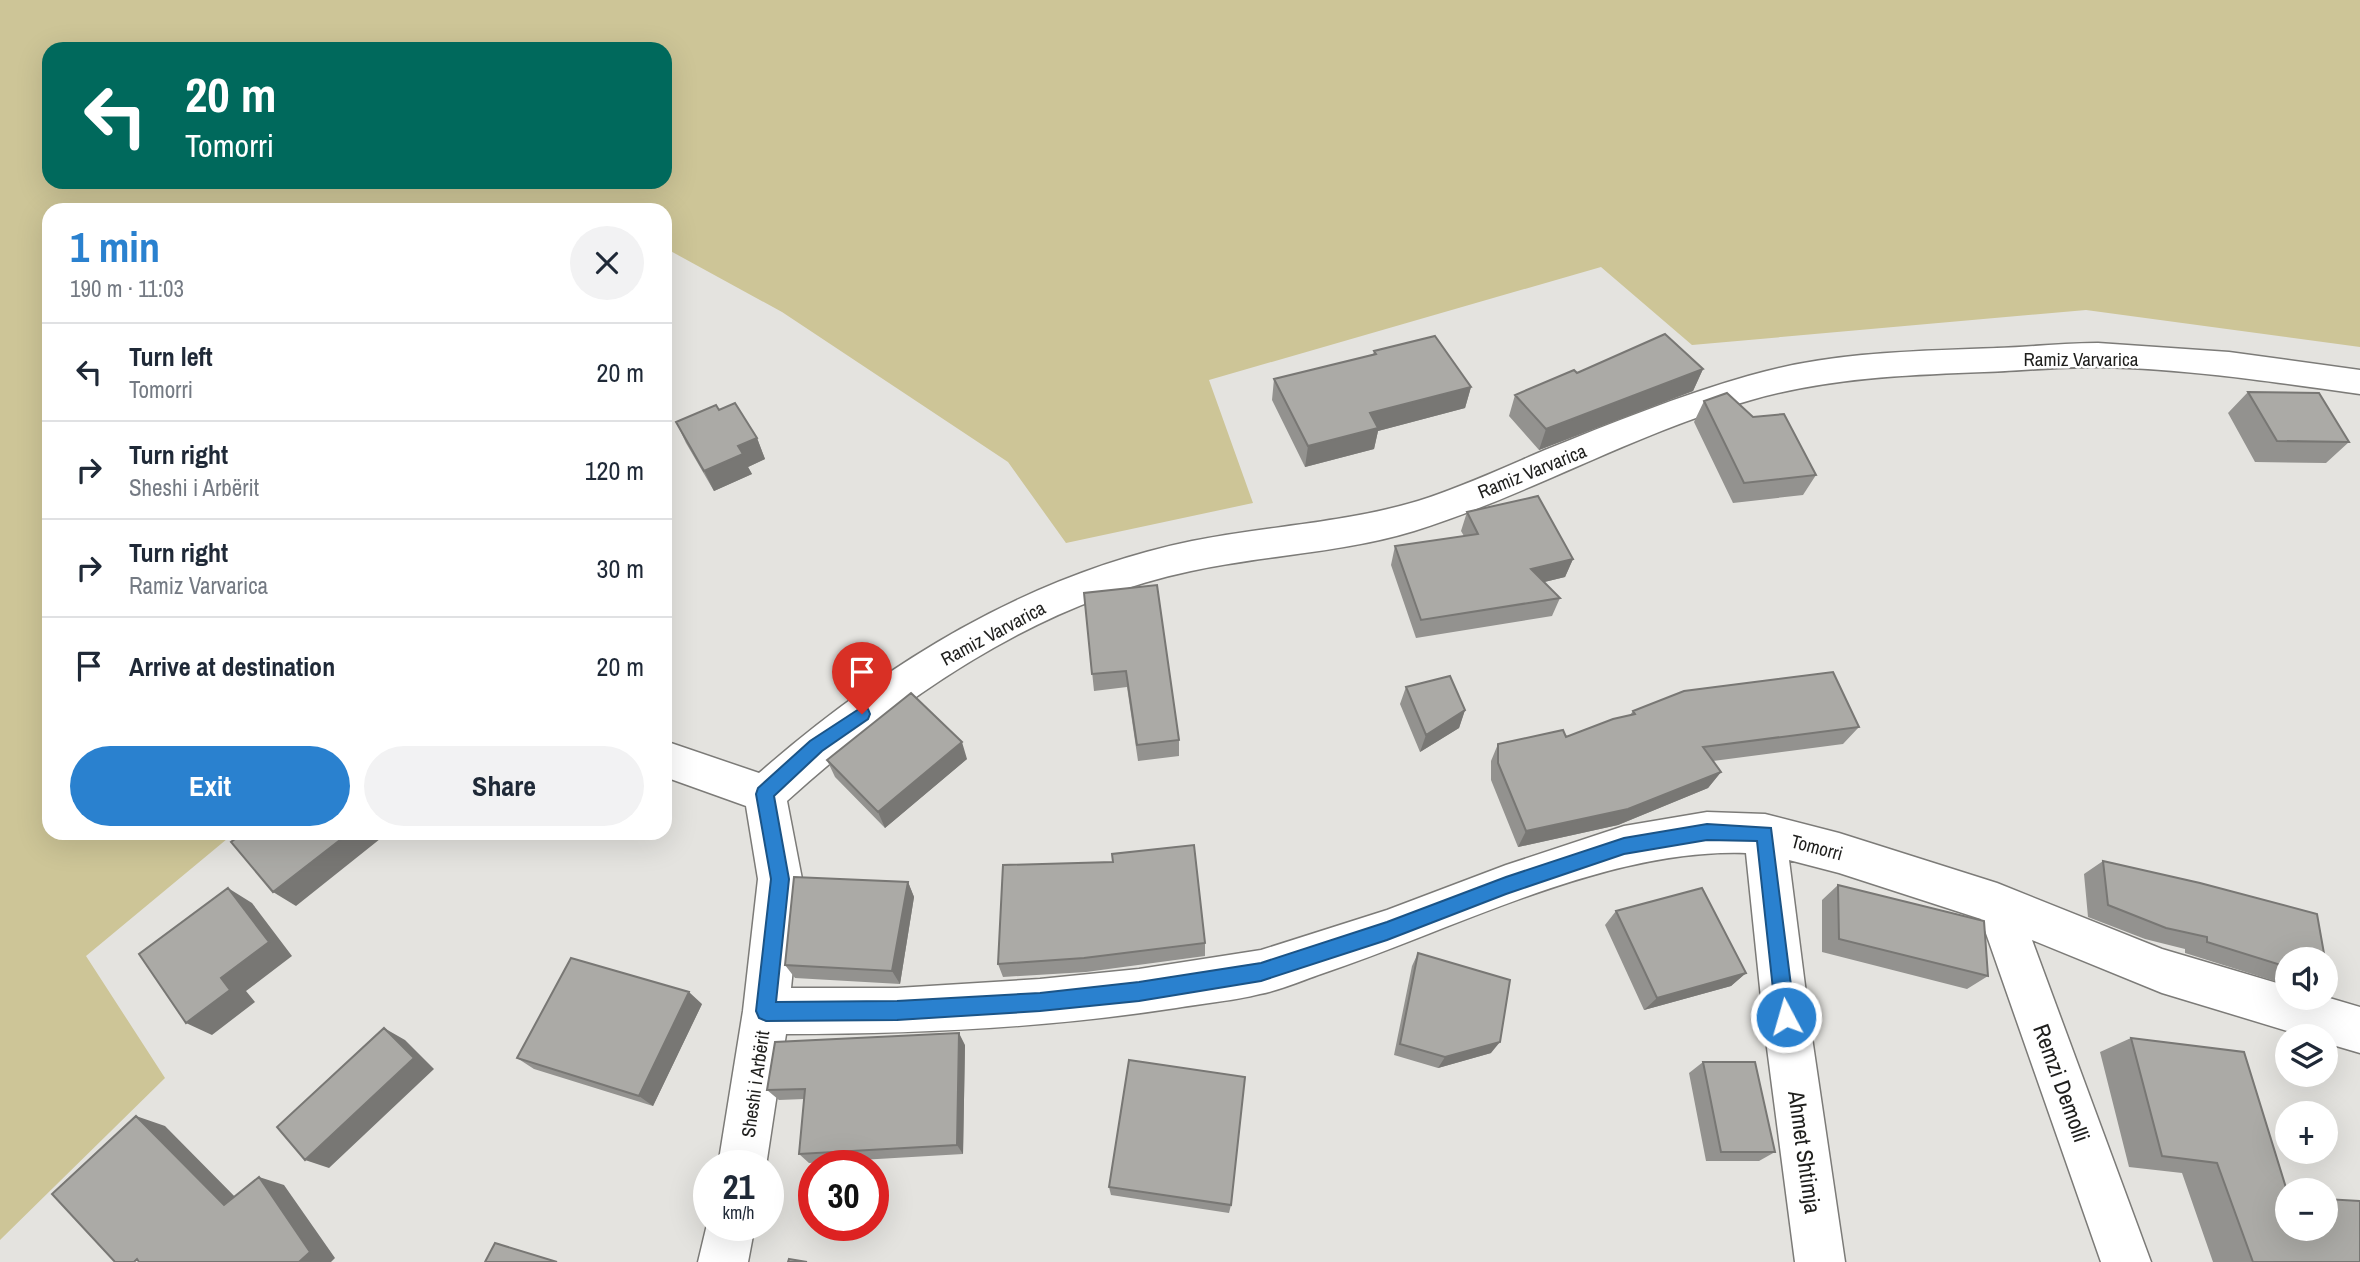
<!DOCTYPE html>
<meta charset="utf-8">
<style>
body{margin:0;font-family:"Archivo Narrow",sans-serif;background:#f2f2f3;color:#1f2937;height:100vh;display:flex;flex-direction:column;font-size:26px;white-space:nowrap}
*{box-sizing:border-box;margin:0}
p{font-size:23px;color:#747a83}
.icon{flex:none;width:38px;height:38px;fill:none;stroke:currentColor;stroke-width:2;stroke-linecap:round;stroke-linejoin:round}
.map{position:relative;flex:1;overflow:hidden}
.details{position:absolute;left:42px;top:203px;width:630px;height:637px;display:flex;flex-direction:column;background:#fff;border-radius:21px;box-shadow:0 7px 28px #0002}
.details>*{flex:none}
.hud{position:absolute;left:42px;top:42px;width:630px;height:147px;border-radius:21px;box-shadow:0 7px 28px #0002;background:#00695c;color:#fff;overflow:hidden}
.tools{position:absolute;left:2275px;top:947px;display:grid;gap:14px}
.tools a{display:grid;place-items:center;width:63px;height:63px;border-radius:50%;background:#fff;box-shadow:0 7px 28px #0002;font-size:35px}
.speed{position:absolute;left:693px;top:1150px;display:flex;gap:14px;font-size:35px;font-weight:700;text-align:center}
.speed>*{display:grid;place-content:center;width:91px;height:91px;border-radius:50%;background:#fff;box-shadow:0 7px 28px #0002;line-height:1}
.speed small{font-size:18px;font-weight:400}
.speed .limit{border:10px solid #d22;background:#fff;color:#111}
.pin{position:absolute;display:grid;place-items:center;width:60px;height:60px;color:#fff;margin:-72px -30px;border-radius:50% 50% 50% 0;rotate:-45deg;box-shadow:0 0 7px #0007}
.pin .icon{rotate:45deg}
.me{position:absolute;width:77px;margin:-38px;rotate:354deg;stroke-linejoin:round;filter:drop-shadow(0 0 5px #0008)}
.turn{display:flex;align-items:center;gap:24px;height:147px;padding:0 28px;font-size:32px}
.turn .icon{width:91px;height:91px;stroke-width:2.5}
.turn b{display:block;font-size:49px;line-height:60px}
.round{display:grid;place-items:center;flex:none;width:74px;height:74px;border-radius:37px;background:#f2f2f3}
.summary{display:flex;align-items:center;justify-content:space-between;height:119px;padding:0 28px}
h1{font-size:42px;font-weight:700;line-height:52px;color:#2a81cf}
.action{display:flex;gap:14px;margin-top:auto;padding:14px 28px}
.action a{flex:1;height:80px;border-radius:42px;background:#2a81cf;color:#fff;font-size:28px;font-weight:700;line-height:80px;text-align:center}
.action a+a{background:#f2f2f3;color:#1f2937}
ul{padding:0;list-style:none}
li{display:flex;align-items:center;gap:21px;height:98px;padding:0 28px;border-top:2px solid #e0e1e3}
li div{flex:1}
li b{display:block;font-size:26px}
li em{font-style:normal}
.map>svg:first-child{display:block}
.green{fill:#cdc597;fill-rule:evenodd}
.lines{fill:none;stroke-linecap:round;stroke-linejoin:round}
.minor-casing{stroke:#7c7b78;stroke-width:3}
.minor{fill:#fff;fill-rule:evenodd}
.wall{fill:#93928f}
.shaded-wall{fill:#787774}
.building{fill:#abaaa6;stroke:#787774;stroke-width:2}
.route{fill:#2a81cf;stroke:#1b5487;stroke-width:2}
.labels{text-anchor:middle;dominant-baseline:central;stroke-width:5;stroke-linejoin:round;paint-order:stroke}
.street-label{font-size:19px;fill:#1f1f1d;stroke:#fff}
.near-street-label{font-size:23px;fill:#1f1f1d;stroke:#fff}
</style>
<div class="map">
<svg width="2360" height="1262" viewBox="0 0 2360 1262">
<rect width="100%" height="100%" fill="#e4e3df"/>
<path class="green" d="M 0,0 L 2360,0 L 2360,347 L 2086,310 L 1692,345 L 1601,267 L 1209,380 L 1253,503 L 1066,543 L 1008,462 L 782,312 L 665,248 L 665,210 L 49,210 L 49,833 L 233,834 L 86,956 L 165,1078 L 0,1240 ZM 49,49 L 665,49 L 665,182 L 49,182 Z"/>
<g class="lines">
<g class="minor-casing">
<path id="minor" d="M 2098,343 L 2229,352 L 2360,370 L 2360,394 C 2274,382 2188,369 2101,367 C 2062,366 2023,371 1984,372 C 1906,375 1826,378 1751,400 C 1635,433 1529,495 1414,531 C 1342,553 1265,555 1191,571 C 1036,604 903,696 787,801 L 802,879 L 791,988 L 897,988 L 1040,979 L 1139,969 L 1261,950 L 1387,910 L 1506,865 L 1624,826 L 1707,812 L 1765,814 L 1839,833 L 1997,883 L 2162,949 L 2287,986 L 2287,998 L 2326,997 L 2360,1007 L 2360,1053 L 2326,1043 L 2326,1036 L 2304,1036 L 2162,993 L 2032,940 L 2151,1262 L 2101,1262 L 1981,919 L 1839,873 L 1789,860 L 1809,1017 L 1845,1262 L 1795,1262 L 1763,1017 L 1746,853 C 1606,848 1453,930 1321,974 C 1301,981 1281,990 1260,994 C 1233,1001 1204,1003 1176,1008 C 1047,1028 917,1034 786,1034 L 766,1166 L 718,1166 L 743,1011 L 758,879 L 746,806 L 665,777 L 665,741 L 759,773 C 884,664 1027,575 1192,541 C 1267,526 1345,523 1418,501 C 1462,487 1503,468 1545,450 C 1612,423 1678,396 1748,376 C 1829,352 1914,351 1997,348 C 2031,347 2064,343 2098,343 Z
M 709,1216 L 709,1225 L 755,1225 L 748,1262 L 698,1262 Z"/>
</g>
<use href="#minor" class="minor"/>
</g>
<path class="wall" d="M 1374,351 L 1471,387 L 1465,408 L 1378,431 L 1374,449 L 1305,467 L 1272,400 L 1274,379 L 1373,355 Z
M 1703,369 L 1693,391 L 1539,450 L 1509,416 L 1515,395 L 1577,373 Z
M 2248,392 L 2349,442 L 2326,463 L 2255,462 L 2228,413 Z
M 1704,401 L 1816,475 L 1803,495 L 1733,503 L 1694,422 Z
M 719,410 L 757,438 L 765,459 L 748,467 L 752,474 L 714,491 L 686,443 L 676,422 Z
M 1467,512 L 1573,559 L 1565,577 L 1544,582 L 1560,598 L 1552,616 L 1416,638 L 1391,565 L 1395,546 L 1464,536 L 1461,531 Z
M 1084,593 L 1179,740 L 1179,756 L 1138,761 L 1127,687 L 1094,691 Z
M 1406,687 L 1465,710 L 1459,728 L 1420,752 L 1400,704 Z
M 1633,711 L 1859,727 L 1843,744 L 1713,761 L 1721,772 L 1708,788 L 1618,825 L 1518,847 L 1491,780 L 1491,761 L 1498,744 L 1566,737 L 1630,715 Z
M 967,759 L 885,828 L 835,777 L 827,760 Z
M 2103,861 L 2287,959 L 2287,985 L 2185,953 L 2185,949 L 2145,939 L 2088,917 L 2084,874 Z
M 908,882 L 914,897 L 900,984 L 795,978 L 785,965 Z
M 1838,885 L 1988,976 L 1967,989 L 1822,952 L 1822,900 Z
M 1616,911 L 1746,973 L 1731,986 L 1644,1010 L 1605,925 Z
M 1205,943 L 1205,956 L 1086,972 L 1003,977 L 998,964 Z
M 1418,953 L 1491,1053 L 1438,1068 L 1394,1055 L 1412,966 Z
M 702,1004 L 653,1106 L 534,1069 L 517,1058 Z
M 2131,1038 L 2287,1228 L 2360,1262 L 2213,1262 L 2182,1173 L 2129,1167 L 2100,1052 Z
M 965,1045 L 963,1154 L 809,1163 L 799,1154 L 804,1099 L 779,1100 L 767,1090 Z
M 1703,1062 L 1775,1152 L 1759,1161 L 1706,1161 L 1689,1073 Z
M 1109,1187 L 1231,1205 L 1229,1213 L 1111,1195 Z"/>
<path class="shaded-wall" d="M 1703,369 L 1693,391 L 1539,450 L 1546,429 Z
M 1471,387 L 1465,408 L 1378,431 L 1374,449 L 1305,467 L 1308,446 L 1370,413 Z
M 757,438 L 765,459 L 748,467 L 752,474 L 714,491 L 704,471 L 738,446 Z
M 1573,559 L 1565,577 L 1524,587 L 1531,569 Z
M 1465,710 L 1459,728 L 1420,752 L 1426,735 Z
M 962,742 L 967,759 L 885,828 L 878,812 Z
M 1721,772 L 1708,788 L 1618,825 L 1518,847 L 1526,831 Z
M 349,833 L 374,833 L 380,839 L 296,906 L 273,892 Z
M 908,882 L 914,897 L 900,984 L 892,971 Z
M 228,888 L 252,903 L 292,956 L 246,991 L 255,1002 L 212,1035 L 186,1023 L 221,978 Z
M 1746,973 L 1731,986 L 1644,1010 L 1657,998 Z
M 689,992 L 702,1004 L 653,1106 L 639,1096 Z
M 384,1028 L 405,1040 L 434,1069 L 329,1168 L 305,1160 Z
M 959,1033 L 965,1045 L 963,1154 L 957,1145 Z
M 1500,1042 L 1491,1053 L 1438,1068 L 1445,1057 Z
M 136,1116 L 165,1126 L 251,1213 L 224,1205 Z
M 259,1177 L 284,1185 L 335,1258 L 331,1262 L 299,1262 Z"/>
<path class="building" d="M 1665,334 L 1703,369 L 1546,429 L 1515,395 L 1574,370 L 1577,373 Z
M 1435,336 L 1471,387 L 1370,413 L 1378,428 L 1308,446 L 1274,379 L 1376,354 L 1374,351 Z
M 2248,392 L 2319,393 L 2349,442 L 2277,441 Z
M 1727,393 L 1753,417 L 1784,414 L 1816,475 L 1744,483 L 1704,401 Z
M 735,403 L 757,438 L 738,446 L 743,454 L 704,471 L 676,422 L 716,405 L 719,410 Z
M 1538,496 L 1573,559 L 1531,569 L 1560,598 L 1421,620 L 1395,546 L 1478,534 L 1467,512 Z
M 1157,585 L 1179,740 L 1137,745 L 1126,671 L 1092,674 L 1084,593 Z
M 1833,672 L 1859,727 L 1703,747 L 1721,772 L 1628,809 L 1526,831 L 1498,763 L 1498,744 L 1563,730 L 1566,737 L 1613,719 L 1635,714 L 1633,711 L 1684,691 Z
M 1450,676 L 1465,710 L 1426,735 L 1406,687 Z
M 911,693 L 962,742 L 878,812 L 827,760 Z
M 243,833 L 349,833 L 273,892 L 231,842 Z
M 1194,845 L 1205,943 L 1084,958 L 998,964 L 1003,865 L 1113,862 L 1112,854 Z
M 2103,861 L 2200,883 L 2317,914 L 2325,959 L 2287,959 L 2287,967 L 2207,942 L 2207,937 L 2166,928 L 2108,905 Z
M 794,877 L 908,882 L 892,971 L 785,965 Z
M 1838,885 L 1984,921 L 1988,976 L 1839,939 Z
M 228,888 L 269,942 L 221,978 L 230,990 L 186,1023 L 139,954 Z
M 1702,888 L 1746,973 L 1657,998 L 1616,911 Z
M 1418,953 L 1510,980 L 1500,1042 L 1445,1057 L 1400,1044 Z
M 571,958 L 689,992 L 639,1096 L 517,1058 Z
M 2326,962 L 2329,980 L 2326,979 Z
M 384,1028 L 414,1058 L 305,1160 L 277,1127 Z
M 959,1033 L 957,1145 L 799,1154 L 805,1089 L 767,1090 L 775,1042 Z
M 2131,1038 L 2244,1052 L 2287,1191 L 2287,1228 L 2326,1228 L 2326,1199 L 2360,1201 L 2360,1262 L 2253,1262 L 2217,1163 L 2162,1156 Z
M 1129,1060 L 1245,1077 L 1231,1205 L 1109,1187 Z
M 1703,1062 L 1755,1062 L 1775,1152 L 1721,1152 Z
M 136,1116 L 224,1205 L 259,1177 L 310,1252 L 299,1262 L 139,1262 L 137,1259 L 134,1262 L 115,1262 L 52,1194 Z
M 495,1243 L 557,1262 L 485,1262 Z
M 789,1259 L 807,1262 L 788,1262 Z"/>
<path class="route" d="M 862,707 L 868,709 L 870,714 L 868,719 L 822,751 L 774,796 L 789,879 L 776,1002 L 897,1001 L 1040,993 L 1139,982 L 1261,963 L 1387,922 L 1506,877 L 1624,838 L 1707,824 L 1771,828 L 1795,1017 L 1793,1024 L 1786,1027 L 1779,1024 L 1776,1017 L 1757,841 L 1707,840 L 1624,854 L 1506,894 L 1387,940 L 1261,981 L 1139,1001 L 1040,1011 L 897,1020 L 766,1021 L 759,1018 L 756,1011 L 771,879 L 756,794 L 758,788 L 810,741 Z"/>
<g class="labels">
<g class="street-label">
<text x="2081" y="359">Ramiz Varvarica</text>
<text transform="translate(1532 471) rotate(-22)">Ramiz Varvarica</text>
<text transform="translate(993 633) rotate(-28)">Ramiz Varvarica</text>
<text transform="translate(1817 847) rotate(15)">Tomorri</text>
<text transform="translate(755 1084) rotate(-82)">Sheshi i Arbërit</text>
</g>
<g class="near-street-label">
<text transform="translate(2062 1083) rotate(70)">Remzi Demolli</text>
<text transform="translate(1805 1152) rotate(82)">Ahmet Shtimja</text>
</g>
</g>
</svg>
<div class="tools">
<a><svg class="icon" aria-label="sound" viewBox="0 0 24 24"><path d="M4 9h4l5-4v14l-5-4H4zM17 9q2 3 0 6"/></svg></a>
<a><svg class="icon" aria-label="layers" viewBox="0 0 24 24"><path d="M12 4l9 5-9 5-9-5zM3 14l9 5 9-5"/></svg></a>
<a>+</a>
<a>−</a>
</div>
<div class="speed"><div>21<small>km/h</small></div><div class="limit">30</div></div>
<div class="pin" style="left:862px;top:714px;background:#d93025"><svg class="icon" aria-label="arrive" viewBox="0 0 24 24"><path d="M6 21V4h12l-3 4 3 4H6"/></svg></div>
<svg class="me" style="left:1786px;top:1017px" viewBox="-20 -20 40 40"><circle r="17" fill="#2a81cf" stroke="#fff" stroke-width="3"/><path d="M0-11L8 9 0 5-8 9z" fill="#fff"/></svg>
<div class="hud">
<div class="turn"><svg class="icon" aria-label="left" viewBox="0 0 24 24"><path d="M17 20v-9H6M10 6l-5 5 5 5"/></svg><div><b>20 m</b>Tomorri</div></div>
</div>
<section class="details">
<div class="summary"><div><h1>1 min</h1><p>190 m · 11:03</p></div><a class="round"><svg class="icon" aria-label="close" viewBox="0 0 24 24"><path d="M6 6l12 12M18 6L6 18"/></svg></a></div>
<ul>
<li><svg class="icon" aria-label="left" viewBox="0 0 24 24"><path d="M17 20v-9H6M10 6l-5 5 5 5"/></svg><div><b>Turn left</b><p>Tomorri</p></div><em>20 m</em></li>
<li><svg class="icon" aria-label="right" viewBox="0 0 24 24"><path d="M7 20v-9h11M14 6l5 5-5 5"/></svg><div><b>Turn right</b><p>Sheshi i Arbërit</p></div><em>120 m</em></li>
<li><svg class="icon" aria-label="right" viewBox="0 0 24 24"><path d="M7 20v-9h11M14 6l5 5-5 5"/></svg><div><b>Turn right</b><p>Ramiz Varvarica</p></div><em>30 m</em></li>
<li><svg class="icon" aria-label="arrive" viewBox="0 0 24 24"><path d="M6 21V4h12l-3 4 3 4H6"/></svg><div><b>Arrive at destination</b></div><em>20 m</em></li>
</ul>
<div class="action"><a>Exit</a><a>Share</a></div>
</section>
</div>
